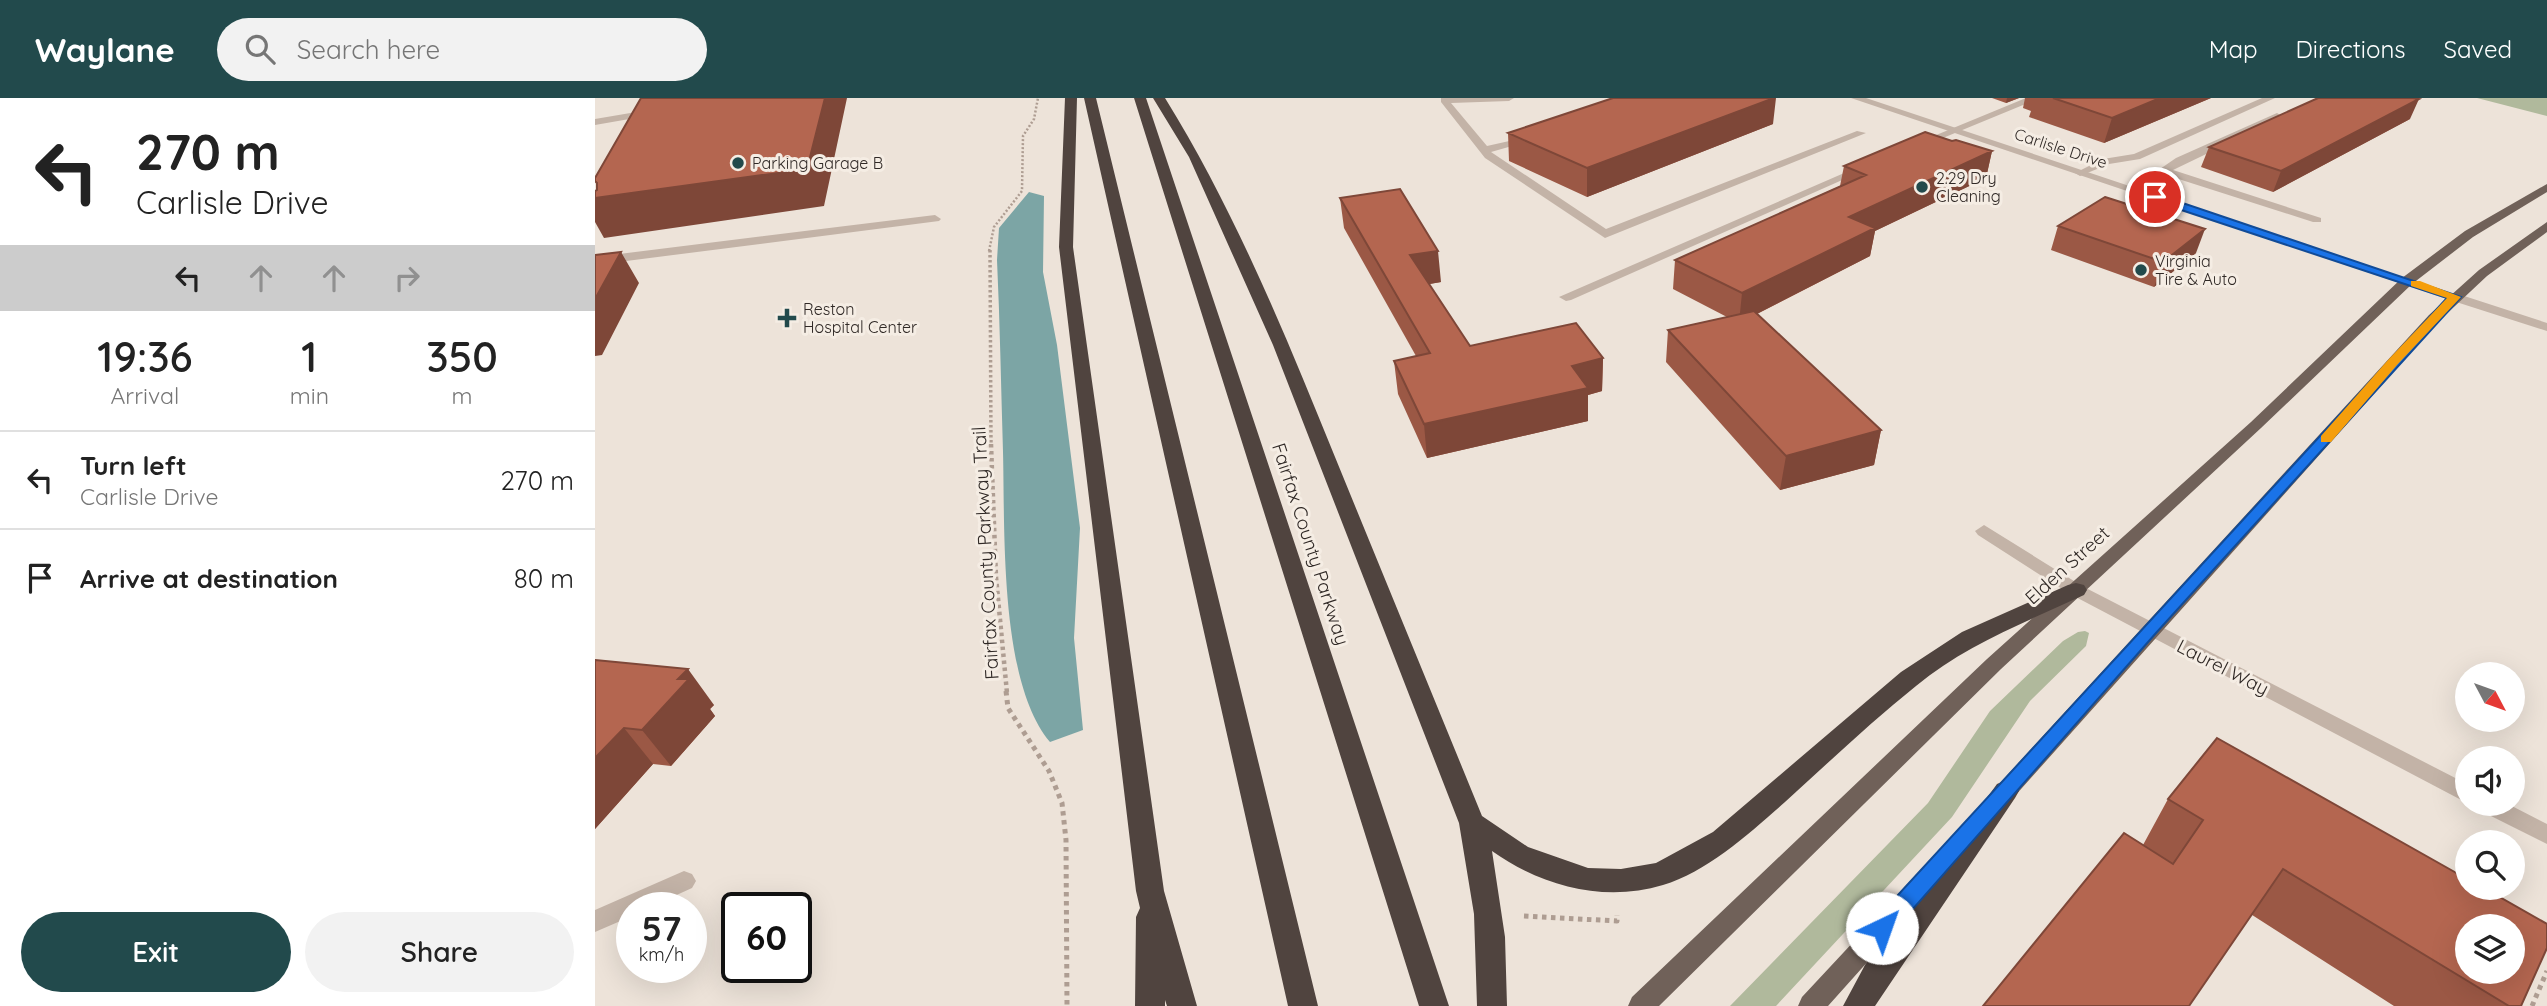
<!DOCTYPE html>
<style>
body{margin:0;font-family:Quicksand,sans-serif;background:#f2f2f2;color:#222;height:100vh;display:flex;flex-direction:column;font-size:26px;white-space:nowrap}
*{box-sizing:border-box;margin:0}
p{font-size:23px;color:#767676}
.icon{flex:none;width:38px;height:38px;fill:none;stroke:currentColor;stroke-width:2;stroke-linecap:round;stroke-linejoin:round}
.map{position:relative;flex:1;overflow:hidden}
.details{display:flex;flex-direction:column;background:#fff;width:595px}
.details>*{flex:none}
.top-card{background:#fff;color:#222;overflow:hidden}
.needle{width:46px;rotate:131deg}
.buttons{position:absolute;left:1860px;top:564px;display:grid;gap:14px}
.buttons a{display:grid;place-items:center;width:70px;height:70px;border-radius:50%;background:#fff;box-shadow:0 7px 28px #0002;font-size:35px}
.speed{position:absolute;left:21px;top:794px;display:flex;gap:14px;font-size:35px;font-weight:700;text-align:center}
.speed>*{display:grid;place-content:center;width:91px;height:91px;border-radius:50%;background:#fff;box-shadow:0 7px 28px #0002;line-height:1}
.speed small{font-size:18px;font-weight:400}
.speed .limit{border:4px solid #111;border-radius:10px;background:#fff;color:#111}
.pin{position:absolute;display:grid;place-items:center;width:60px;height:60px;color:#fff;margin:-30px;border:4px solid #fff;border-radius:50%;box-shadow:0 2px 7px #0007}
.me{position:absolute;width:77px;margin:-38px;rotate:42deg;stroke-linejoin:round;filter:drop-shadow(0 0 5px #0008)}
.turn{display:flex;align-items:center;gap:24px;height:147px;padding:0 21px;font-size:32px}
.turn .icon{width:91px;height:91px;stroke-width:2.5}
.turn b{display:block;font-size:49px;line-height:60px}
.lanes{display:flex;align-items:center;height:66px;padding:0 21px;background:#0003;justify-content:center;gap:35px;direction:ltr}
.lanes .off{opacity:.35}
.eta{display:flex;justify-content:space-evenly;align-items:center;height:119px;text-align:center}
.eta b{font-size:42px;font-weight:600;line-height:49px}
.primary-button{display:flex;gap:14px;margin-top:auto;padding:14px 21px}
.primary-button a{flex:1;height:80px;border-radius:42px;background:#224a4c;color:#fff;font-size:28px;font-weight:600;line-height:80px;text-align:center}
.primary-button a+a{background:#f2f2f2;color:#222}
ul{padding:0;list-style:none}
li{display:flex;align-items:center;gap:21px;height:98px;padding:0 21px;border-top:2px solid #e0e0e0}
li div{flex:1}
li b{display:block;font-size:26px}
li em{font-style:normal}
header{display:flex;align-items:center;gap:42px;box-sizing:border-box;height:98px;padding:0 35px;background:#224a4c;color:#fff}
header strong{font-size:33px}
nav{display:flex;gap:38px;margin-inline-start:auto;font-size:24px}
.search{width:490px;height:63px;background:#f2f2f2;display:flex;align-items:center;gap:18px;box-sizing:border-box;padding:0 24px;border-radius:38px;color:#767676;font-size:26px}
main{display:flex;flex:1;min-height:0}
.map>svg:first-child{display:block}
.green{fill:#b0b99c}
.water{fill:#7ca5a5}
.lines{fill:none;stroke-linecap:round;stroke-linejoin:round}
.path-far3{stroke:#ae9d92;stroke-width:2.5;stroke-dasharray:2 2;stroke-linecap:butt}
.path-far2{stroke:#ae9d92;stroke-width:3.5;stroke-dasharray:2.5 2.5;stroke-linecap:butt}
.path-far1{stroke:#ae9d92;stroke-width:4.5;stroke-dasharray:3.5 3.5;stroke-linecap:butt}
.path{stroke:#ae9d92;stroke-width:5;stroke-dasharray:4.5 4.5;stroke-linecap:butt}
.lane{fill:#c3b3a7;fill-rule:evenodd}
.street{fill:#c3b3a7;fill-rule:evenodd}
.primary{fill:#706159;fill-rule:evenodd}
.highway{fill:#50443f;fill-rule:evenodd}
.wall{fill:#9b5845}
.shaded-wall{fill:#7e4738}
.building{fill:#b46650;stroke:#7e4738;stroke-width:2;fill-rule:evenodd}
.route{fill:#1a73e8;stroke:#114b97;stroke-width:2}
.slow{fill:#f59e0b}
.poi-dot{fill:#224a4c;stroke:#f5ede4;stroke-width:2.5}
.labels{text-anchor:middle;dominant-baseline:central;stroke-width:6;stroke-linejoin:round;paint-order:stroke}
.far-street-label{font-size:16px;fill:#302926;stroke:#f5ede4}
.far-poi-label{font-size:16px;fill:#302926;stroke:#f5ede4;text-anchor:start}
.street-label{font-size:19px;fill:#302926;stroke:#f5ede4}
</style>
<header>
<strong>Waylane</strong>
<div class="search"><svg class="icon" aria-label="search" viewBox="0 0 24 24"><circle cx="10" cy="10" r="6"/><path d="M15 15l6 6"/></svg>Search here</div>
<nav><a>Map</a><a>Directions</a><a>Saved</a></nav>
</header>
<main>
<section class="details">
<div class="top-card">
<div class="turn"><svg class="icon" aria-label="left" viewBox="0 0 24 24"><path d="M17 20v-9H6M10 6l-5 5 5 5"/></svg><div><b>270 m</b>Carlisle Drive</div></div>
<div class="lanes"><svg class="icon" aria-label="left" viewBox="0 0 24 24"><path d="M17 20v-9H6M10 6l-5 5 5 5"/></svg><svg class="icon off" aria-label="ahead" viewBox="0 0 24 24"><path d="M12 20V5M6 11l6-6 6 6"/></svg><svg class="icon off" aria-label="ahead" viewBox="0 0 24 24"><path d="M12 20V5M6 11l6-6 6 6"/></svg><svg class="icon off" aria-label="right" viewBox="0 0 24 24"><path d="M7 20v-9h11M14 6l5 5-5 5"/></svg></div>
</div>
<div class="eta">
<div><b>19:36</b><p>Arrival</p></div>
<div><b>1</b><p>min</p></div>
<div><b>350</b><p>m</p></div>
</div>
<ul>
<li><svg class="icon" aria-label="left" viewBox="0 0 24 24"><path d="M17 20v-9H6M10 6l-5 5 5 5"/></svg><div><b>Turn left</b><p>Carlisle Drive</p></div><em>270 m</em></li>
<li><svg class="icon" aria-label="arrive" viewBox="0 0 24 24"><path d="M6 21V4h12l-3 4 3 4H6"/></svg><div><b>Arrive at destination</b></div><em>80 m</em></li>
</ul>
<div class="primary-button"><a>Exit</a><a>Share</a></div>
</section>
<div class="map">
<svg width="1952" height="908" viewBox="0 0 1952 908">
<rect width="100%" height="100%" fill="#ede3d9"/>
<path class="green" d="M 1882,0 L 1952,0 L 1952,18 Z
M 1483,534 L 1490,533 L 1494,535 L 1491,548 L 1435,603 L 1357,719 L 1181,908 L 1135,908 L 1333,705 L 1395,613 L 1468,543 Z"/>
<path class="water" d="M 434,94 L 449,98 L 448,174 L 462,247 L 485,430 L 479,540 L 488,632 L 455,644 C 404,584 410,431 408,354 C 406,290 405,226 402,162 L 404,130 Z"/>
<g class="lines">
<path class="path-far3" d="M 394,153 L 399,129 L 427,93 L 428,38 L 439,21 L 443,0"/>
<path class="path-far2" d="M 395,152 L 396,347"/>
<path class="path-far1" d="M 396,346 L 401,479 L 412,595"/>
<path class="path" d="M 411,593 L 413,610 L 454,673 L 467,705 L 471,742 L 472,908
M 929,818 L 1022,823 L 1022,817
M 1937,908 L 1952,873"/>
<path class="lane" d="M 846,0 L 919,0 L 914,3 L 856,5 L 892,48 L 941,37 L 941,41 L 896,54 L 1011,131 L 1262,33 L 1271,35 L 1010,140 L 890,60 L 846,4 Z
M 1431,0 L 1445,0 L 1326,49 L 1317,47 Z
M 1667,0 L 1680,0 L 1545,61 L 1514,66 L 1485,78 L 1480,75 L 1508,61 L 1539,56 Z
M 59,11 L 63,12 L 63,16 L 0,27 L 0,21 Z
M 1682,15 L 1687,18 L 1686,20 L 1578,72 L 1726,120 L 1726,124 L 1718,124 L 1571,77 L 1543,95 L 1533,93 L 1581,60 Z
M 1263,69 L 1272,71 L 976,202 L 971,203 L 964,199 Z
M 340,117 L 346,121 L 344,123 L 0,167 L 0,159 Z
M 1860,195 L 1952,225 L 1952,233 L 1855,202 L 1853,199 Z
M 89,773 L 97,776 L 101,783 L 97,790 L 53,810 L 37,810 L 37,818 L 0,834 L 0,812 Z"/>
<path class="street" d="M 1256,0 L 1271,0 L 1867,199 L 1860,203 L 1855,202 Z
M 1389,427 L 1487,488 L 1872,686 L 1872,705 L 1475,496 L 1383,437 L 1380,433 Z
M 1879,705 L 1911,705 L 1952,726 L 1952,746 L 1882,711 Z"/>
<path class="primary" d="M 1952,86 L 1952,94 L 1878,139 L 1817,186 L 1666,330 L 1406,571 L 1064,908 L 1033,908 L 1037,899 L 1392,561 L 1656,324 L 1807,180 L 1870,133 Z
M 1952,124 L 1952,134 L 1892,178 L 1844,223 L 1410,709 L 1402,712 L 1394,709 L 1391,703 L 1394,697 L 1834,217 L 1884,172 Z
M 1353,748 L 1361,751 L 1364,758 L 1361,765 L 1233,908 L 1203,908 L 1207,899 L 1345,751 Z"/>
<path class="highway" d="M 470,0 L 482,0 L 478,149 L 569,793 L 602,908 L 572,908 L 570,902 L 570,908 L 540,908 L 541,819 L 545,810 L 541,793 L 464,149 Z
M 489,0 L 501,0 L 723,908 L 693,908 Z
M 539,0 L 551,0 L 854,908 L 824,908 Z
M 558,0 L 570,0 C 640,113 690,236 740,359 C 789,479 838,598 887,718 L 933,749 L 993,770 L 1026,771 L 1061,765 L 1118,734 L 1306,574 L 1367,534 L 1473,487 L 1481,485 L 1489,487 L 1492,492 L 1489,497 C 1431,524 1370,547 1321,588 C 1276,624 1233,665 1190,704 C 1156,734 1112,774 1068,787 C 1009,805 946,788 897,753 L 910,839 L 912,908 L 882,908 L 879,816 L 864,725 L 678,247 L 594,59 Z
M 1411,682 L 1420,686 L 1424,693 L 1420,700 L 1280,908 L 1248,908 L 1270,867 L 1402,686 Z"/>
</g>
<path class="wall" d="M 1397,0 L 1424,0 L 1411,5 Z
M 1430,0 L 1616,0 L 1509,45 L 1434,19 L 1436,13 L 1428,10 Z
M 1815,21 L 1678,94 L 1606,69 L 1614,49 Z
M 1178,26 L 992,99 L 914,63 L 913,35 Z
M 1357,43 L 1397,53 L 1391,80 L 1280,133 L 1275,158 L 1162,216 L 1286,332 L 1279,367 L 1185,392 L 1071,264 L 1073,232 L 1132,219 L 1078,191 L 1080,162 L 1245,88 L 1249,68 Z
M 745,100 L 846,184 L 834,186 L 875,248 L 1008,260 L 1007,293 L 993,297 L 993,323 L 832,360 L 803,296 L 799,263 L 821,258 L 749,130 Z
M 1463,128 L 1601,155 L 1559,189 L 1456,152 Z
M 0,562 L 119,607 L 115,611 L 120,618 L 76,668 L 58,666 L 0,731 Z
M 1573,701 L 1926,908 L 1799,908 L 1548,747 Z"/>
<path class="shaded-wall" d="M 230,0 L 252,0 L 229,108 L 9,140 L 0,124 L 0,100 Z
M 1179,0 L 1181,0 L 1178,26 L 992,99 L 992,70 Z
M 1412,0 L 1424,0 L 1411,5 Z
M 1565,0 L 1616,0 L 1509,45 L 1517,20 Z
M 1824,1 L 1815,21 L 1678,94 L 1686,73 Z
M 1397,53 L 1391,80 L 1280,133 L 1275,158 L 1144,225 L 1147,195 L 1254,119 Z
M 1610,131 L 1601,155 L 1559,189 L 1568,164 Z
M 843,153 L 846,184 L 818,189 L 815,157 Z
M 26,154 L 44,185 L 7,257 L 0,258 L 0,201 Z
M 1008,260 L 1007,293 L 993,297 L 993,323 L 832,360 L 829,326 L 977,268 Z
M 1286,332 L 1279,367 L 1185,392 L 1191,358 Z
M 93,571 L 119,607 L 115,611 L 120,618 L 76,668 L 47,632 L 83,581 Z
M 29,630 L 58,666 L 0,731 L 0,660 Z"/>
<path class="building" d="M 46,0 L 230,0 L 212,71 L 0,100 L 0,93 L 2,92 L 2,85 L 0,83 L 0,80 Z
M 1018,0 L 1179,0 L 992,70 L 913,35 Z
M 1458,0 L 1565,0 L 1517,20 Z
M 1723,0 L 1818,0 L 1824,1 L 1686,73 L 1614,49 Z
M 1330,34 L 1357,43 L 1361,42 L 1397,53 L 1254,119 L 1280,130 L 1147,195 L 1080,162 L 1271,77 L 1249,68 Z
M 805,91 L 843,153 L 815,157 L 875,248 L 981,225 L 1008,260 L 977,268 L 993,290 L 829,326 L 799,263 L 835,255 L 745,100 Z
M 1510,99 L 1610,131 L 1568,164 L 1463,128 Z
M 26,154 L 0,201 L 0,157 Z
M 1159,213 L 1286,332 L 1191,358 L 1073,232 Z
M 0,562 L 93,571 L 83,581 L 94,581 L 47,632 L 29,630 L 0,660 Z
M 1622,640 L 1872,781 L 1872,789 L 1887,789 L 1952,826 L 1952,850 L 1926,908 L 1914,908 L 1688,771 L 1594,908 L 1388,908 L 1529,735 L 1578,766 L 1608,722 L 1573,701 ZM 1872,828 L 1918,828 L 1918,873 L 1872,873 Z"/>
<path class="route" d="M 1556,97 L 1564,97 L 1866,199 L 1561,535 L 1295,837 L 1287,840 L 1279,837 L 1276,830 L 1279,823 L 1852,200 L 1556,102 Z"/>
<path class="slow" d="M 1816,183 L 1825,183 L 1866,199 L 1802,267 L 1736,344 L 1726,344 L 1726,338 L 1793,262 L 1852,200 L 1816,188 Z"/>
<g class="poi-dot">
<circle cx="143" cy="65" r="7"/>
<circle cx="1327" cy="89" r="7"/>
<circle cx="1546" cy="172" r="7"/>
<path d="M188.5 209.5h7v7h7v7h-7v7h-7v-7h-7v-7h7z"/>
</g>
<g class="labels">
<g class="far-street-label">
<text transform="translate(1466 50) rotate(18)">Carlisle Drive</text>
</g>
<g class="far-poi-label">
<text x="157" y="65">Parking Garage B</text>
<text x="1341" y="80">2.29 Dry<tspan x="1341" dy="18">Cleaning</tspan></text>
<text x="1560" y="163">Virginia<tspan x="1560" dy="18">Tire &amp; Auto</tspan></text>
<text x="208" y="211">Reston<tspan x="208" dy="18">Hospital Center</tspan></text>
</g>
<g class="street-label">
<text transform="translate(716 446) rotate(72)">Fairfax County Parkway</text>
<text transform="translate(390 455) rotate(-93)">Fairfax County Parkway Trail</text>
<text transform="translate(1472 467) rotate(-42)">Elden Street</text>
<text transform="translate(1628 569) rotate(27)">Laurel Way</text>
</g>
</g>
</svg>
<div class="buttons">
<a><svg class="needle" viewBox="-14 -14 28 28"><path d="M0-13l5 13h-10z" fill="#e53935"/><path d="M0 13l5-13h-10z" fill="#767676"/></svg></a>
<a><svg class="icon" aria-label="sound" viewBox="0 0 24 24"><path d="M4 9h4l5-4v14l-5-4H4zM17 9q2 3 0 6"/></svg></a>
<a><svg class="icon" aria-label="search" viewBox="0 0 24 24"><circle cx="10" cy="10" r="6"/><path d="M15 15l6 6"/></svg></a>
<a><svg class="icon" aria-label="layers" viewBox="0 0 24 24"><path d="M12 4l9 5-9 5-9-5zM3 14l9 5 9-5"/></svg></a>
</div>
<div class="speed"><div>57<small>km/h</small></div><div class="limit">60</div></div>
<div class="pin" style="left:1560px;top:99px;background:#d93025"><svg class="icon" aria-label="arrive" viewBox="0 0 24 24"><path d="M6 21V4h12l-3 4 3 4H6"/></svg></div>
<svg class="me" style="left:1287px;top:830px" viewBox="-20 -20 40 40"><circle r="19" fill="#fff"/><path d="M0-13L10 11 0 6-10 11z" fill="#1a73e8"/></svg>
</div>
</main>
